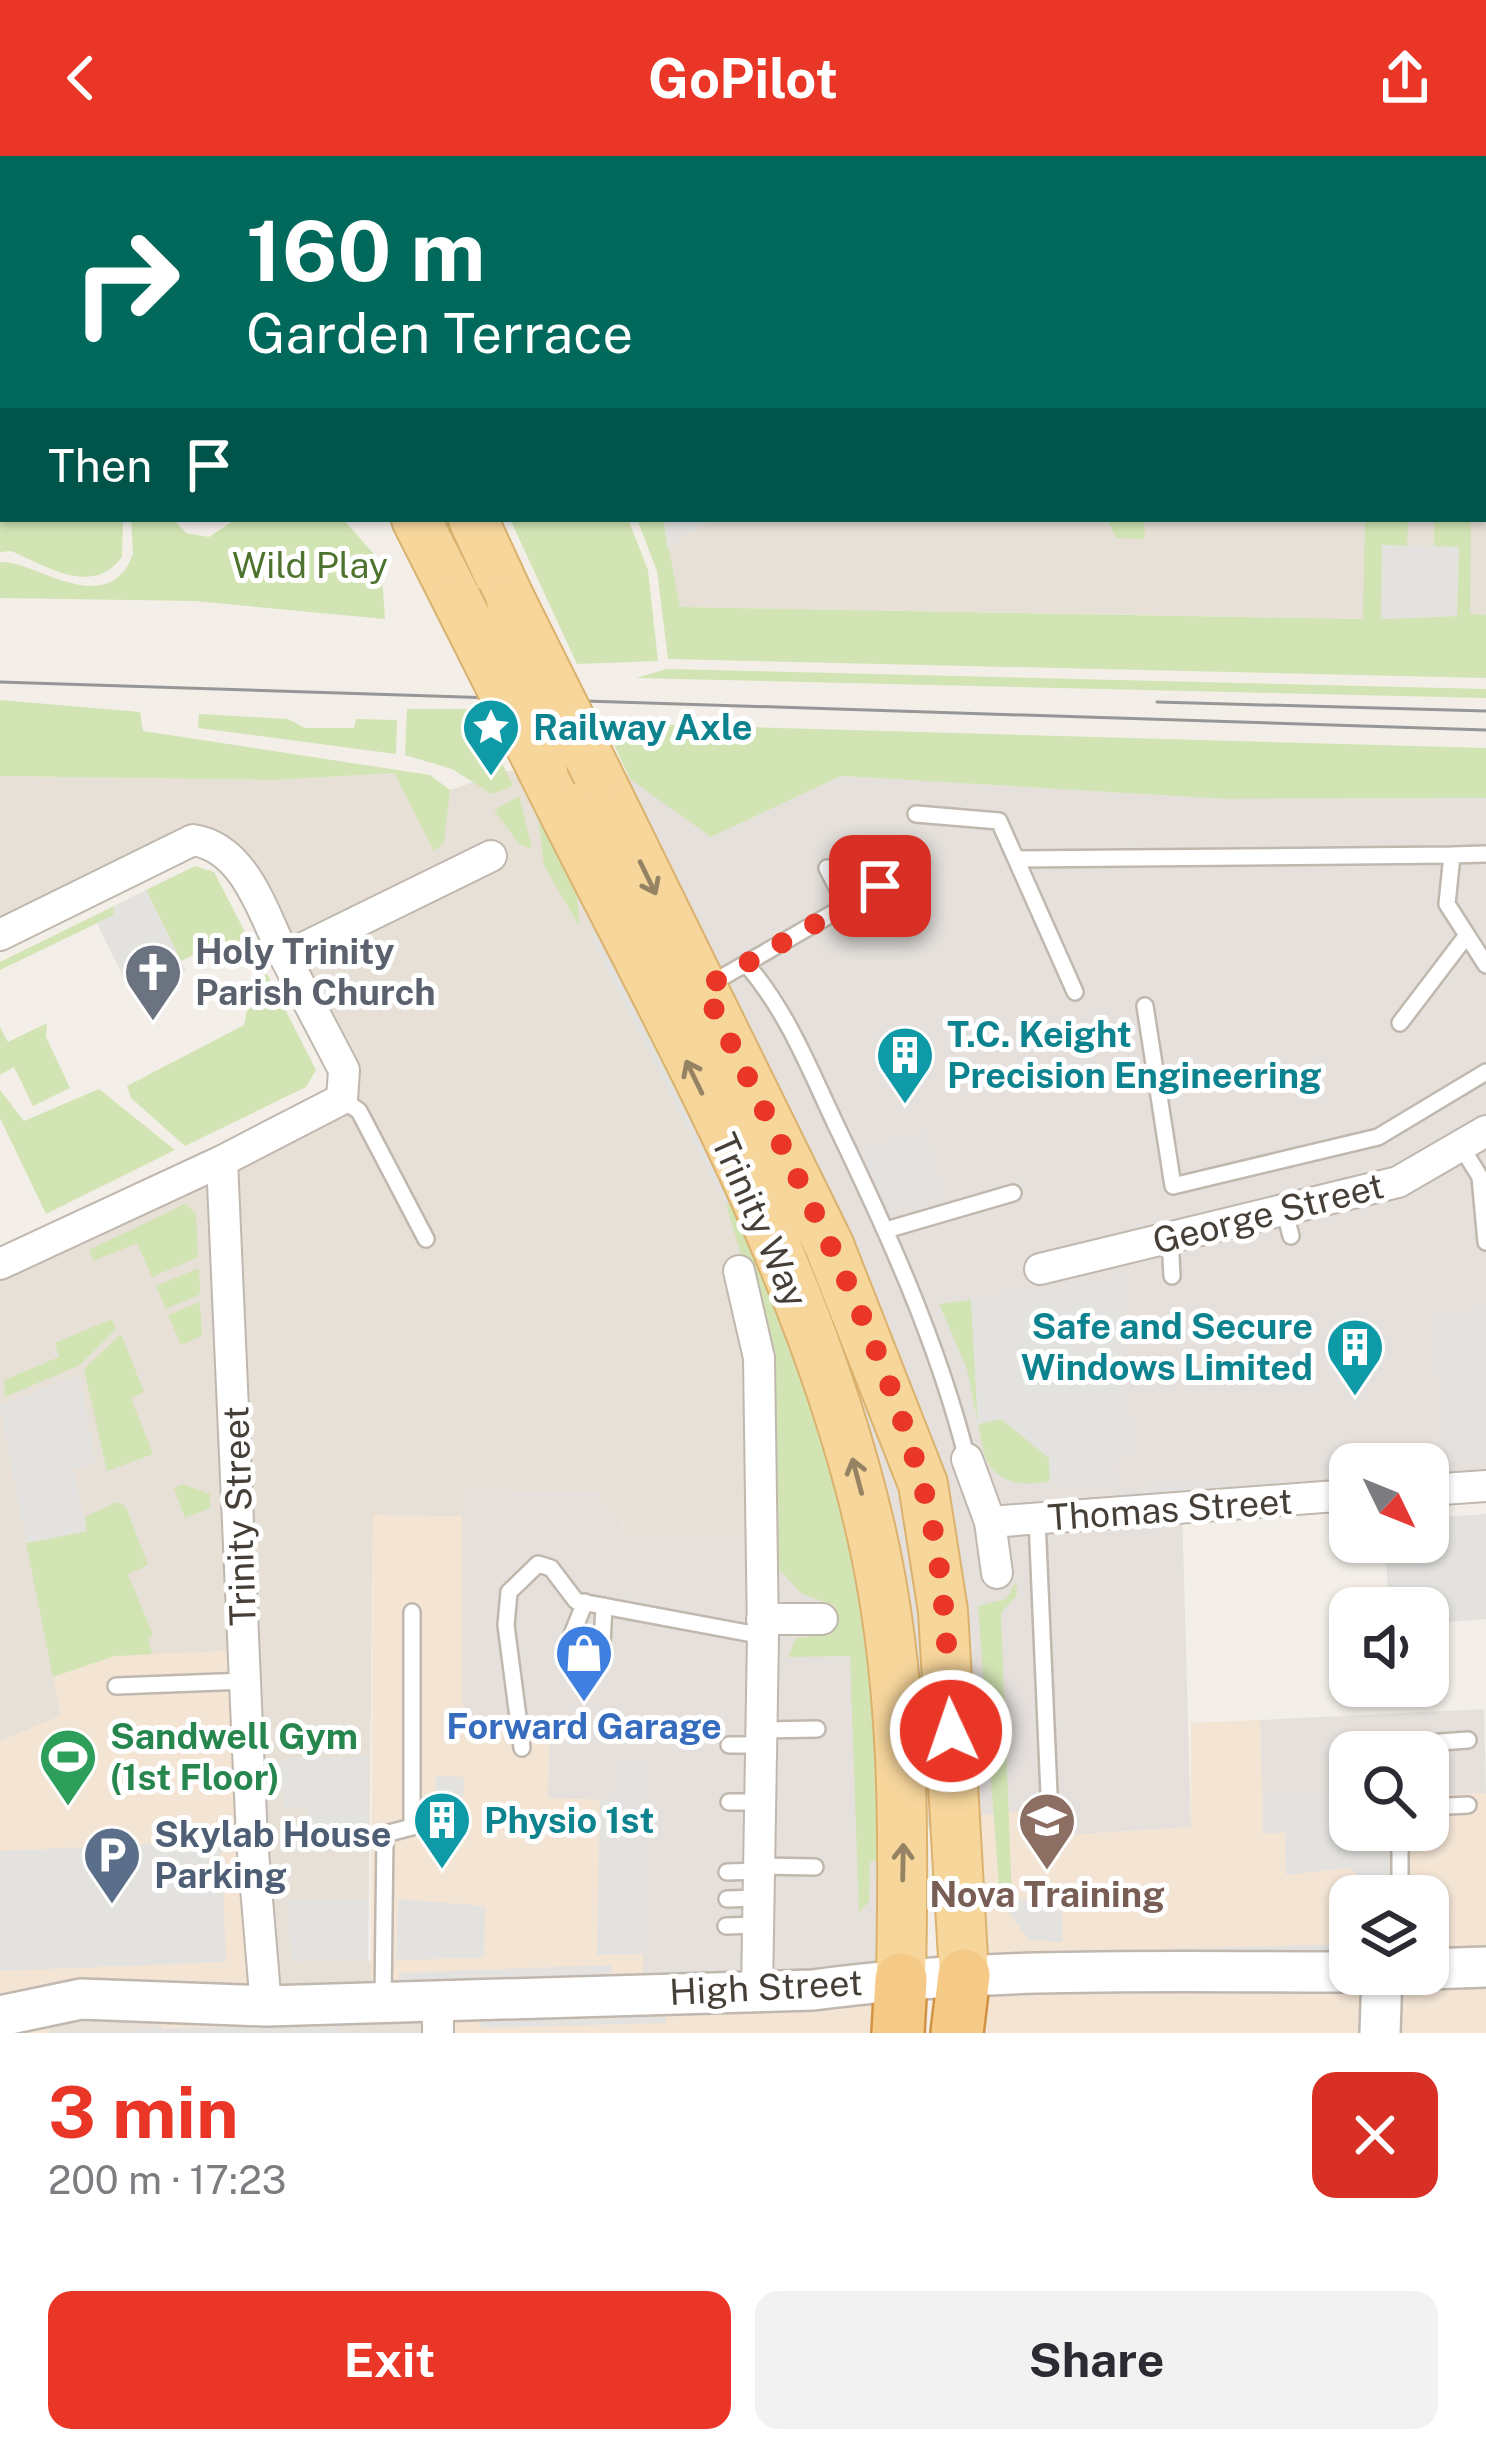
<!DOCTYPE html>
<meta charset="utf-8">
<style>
body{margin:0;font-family:"Public Sans",sans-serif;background:#f2f2f3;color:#2b2b33;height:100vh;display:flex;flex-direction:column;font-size:45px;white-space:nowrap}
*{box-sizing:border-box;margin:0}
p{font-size:39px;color:#7c7c81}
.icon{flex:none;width:66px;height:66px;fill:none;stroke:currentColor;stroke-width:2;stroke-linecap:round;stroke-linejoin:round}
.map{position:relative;height:1877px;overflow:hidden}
.side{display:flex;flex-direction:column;background:#fff;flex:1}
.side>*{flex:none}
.hud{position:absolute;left:0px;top:0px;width:1488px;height:366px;box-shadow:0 3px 9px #0004;background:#00695c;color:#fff;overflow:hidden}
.needle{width:78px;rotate:133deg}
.controls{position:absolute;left:1329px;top:1287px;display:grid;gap:24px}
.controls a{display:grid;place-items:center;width:120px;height:120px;border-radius:24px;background:#fff;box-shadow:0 3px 9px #0004;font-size:60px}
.pin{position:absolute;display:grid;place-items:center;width:102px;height:102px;color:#fff;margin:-51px;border-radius:24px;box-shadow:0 6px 18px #0006}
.me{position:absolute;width:132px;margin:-66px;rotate:357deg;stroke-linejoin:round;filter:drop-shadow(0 0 9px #0008)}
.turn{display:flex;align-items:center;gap:42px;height:252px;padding:0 48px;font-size:54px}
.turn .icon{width:156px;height:156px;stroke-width:2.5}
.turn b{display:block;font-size:84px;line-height:102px}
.then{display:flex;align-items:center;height:114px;padding:0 48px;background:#0003;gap:24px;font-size:45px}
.round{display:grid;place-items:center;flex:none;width:126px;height:126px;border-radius:24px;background:#f2f2f3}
.overview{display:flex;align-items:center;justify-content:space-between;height:204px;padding:0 48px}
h1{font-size:72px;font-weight:700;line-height:90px;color:#ea3627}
.action{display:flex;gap:24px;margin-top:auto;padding:24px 48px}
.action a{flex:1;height:138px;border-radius:24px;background:#ea3627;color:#fff;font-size:48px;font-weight:700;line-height:138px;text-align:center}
.action a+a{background:#f2f2f3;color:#2b2b33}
header{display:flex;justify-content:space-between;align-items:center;height:156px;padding:0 48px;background:#ea3627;color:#fff;font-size:54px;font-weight:700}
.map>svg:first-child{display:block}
.residential{fill:#e6e0d6}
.commercial{fill:#f3e4d4;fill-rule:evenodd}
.industrial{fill:#e5e0dc}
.green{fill:#d2e4b3}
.parking{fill:#e4e2df}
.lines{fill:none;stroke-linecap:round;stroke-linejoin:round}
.service-casing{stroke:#c0b8ae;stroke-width:20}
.minor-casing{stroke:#c0b8ae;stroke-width:34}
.tertiary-casing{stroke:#c0b8ae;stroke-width:44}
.primary-casing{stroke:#dbb26d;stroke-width:52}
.trunk-casing{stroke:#d29242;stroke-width:56}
.service{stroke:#fff;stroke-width:15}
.minor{stroke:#fff;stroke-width:30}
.tertiary{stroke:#fff;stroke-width:39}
.primary{stroke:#f7d69c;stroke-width:48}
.trunk{stroke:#f5ca87;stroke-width:51}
.tram{stroke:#969696;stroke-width:3}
.primary-bridge-casing{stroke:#dbb26d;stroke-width:52;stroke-linecap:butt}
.primary-bridge{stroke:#f7d69c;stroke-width:48}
.oneway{stroke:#958364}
.route{stroke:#ea3627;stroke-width:21;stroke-dasharray:0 37.8}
.labels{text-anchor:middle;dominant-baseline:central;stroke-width:10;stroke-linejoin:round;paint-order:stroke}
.park-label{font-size:36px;fill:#4d732e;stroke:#fff}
.culture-label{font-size:36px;font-weight:bold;fill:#0d838f;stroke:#fff;text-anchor:start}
.worship-label{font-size:36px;font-weight:bold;fill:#5b616d;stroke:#fff;text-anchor:start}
.street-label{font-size:36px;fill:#453f37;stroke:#fff}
.shop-label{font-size:36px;font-weight:bold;fill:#366cbe;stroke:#fff}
.leisure-label{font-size:36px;font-weight:bold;fill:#27864d;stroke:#fff;text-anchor:start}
.service-label{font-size:36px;font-weight:bold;fill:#4e5e75;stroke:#fff;text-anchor:start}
.education-label{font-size:36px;font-weight:bold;fill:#785e54;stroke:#fff}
</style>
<header><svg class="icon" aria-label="back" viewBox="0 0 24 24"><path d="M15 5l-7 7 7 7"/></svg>GoPilot<svg class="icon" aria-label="share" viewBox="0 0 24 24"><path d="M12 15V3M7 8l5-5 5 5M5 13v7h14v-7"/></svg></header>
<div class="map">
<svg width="1486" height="1877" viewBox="0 0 1486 1877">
<rect width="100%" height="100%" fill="#f3efe8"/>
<path class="residential" d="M 224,0 L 1350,0 L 1353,3 L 226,3 Z
M 1486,182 L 1486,459 L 1377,463 L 679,451 L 668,393 L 711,363 L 1485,363 Z
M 506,615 L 567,616 L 806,1098 L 878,1295 L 897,1380 L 626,1379 L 622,1367 L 600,1347 L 599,1336 L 463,1334 L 463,1360 L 373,1360 L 368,1804 L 438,1846 L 438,1877 L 228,1877 L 229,1850 L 115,1500 L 54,1520 L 61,1560 L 0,1585 L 0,1108 L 342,943 L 216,687 L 0,779 L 0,620 L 277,624 L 394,617 L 433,693 L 450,634 Z
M 160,1852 L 162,1877 L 50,1877 L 49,1862 Z"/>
<path class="commercial" d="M 373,1359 L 463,1360 L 463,1574 L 550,1571 L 549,1642 L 643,1609 L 643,1798 L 926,1822 L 924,1877 L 438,1877 L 438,1846 L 371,1848 Z
M 244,1494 L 266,1850 L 229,1851 L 228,1877 L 162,1877 L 160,1853 L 50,1863 L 50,1877 L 0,1877 L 0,1585 L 61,1560 L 53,1521 L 115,1500 Z
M 1260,1564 L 1263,1642 L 1350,1639 L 1350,1674 L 1428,1674 L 1428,1639 L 1486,1637 L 1486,1877 L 957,1877 L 955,1662 L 1064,1650 L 1066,1679 L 1191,1671 L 1191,1567 ZM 1350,1740 L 1428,1740 L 1428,1818 L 1350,1818 Z"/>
<path class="industrial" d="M 567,616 L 628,618 L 711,681 L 841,620 L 1226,643 L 1486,642 L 1486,1330 L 1428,1334 L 1428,1308 L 1350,1308 L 1350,1339 L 1182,1351 L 1191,1671 L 1065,1679 L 1063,1650 L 955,1662 L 925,1673 L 926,1822 L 643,1838 L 643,1609 L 616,1644 L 548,1642 L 550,1571 L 463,1574 L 462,1334 L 599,1335 L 600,1347 L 617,1358 L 626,1379 L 897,1379 L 878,1295 L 806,1098 Z
M 1484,1553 L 1486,1637 L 1428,1639 L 1428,1596 L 1350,1596 L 1350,1639 L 1263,1642 L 1260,1564 Z"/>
<path class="green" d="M 0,222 L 3,363 L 123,363 L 122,401 C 92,442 45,409 11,395 L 0,396 Z
M 131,363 L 173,363 L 186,377 L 209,381 L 236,363 L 343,363 L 388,414 L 382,422 L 385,463 L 194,445 L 0,442 L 0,406 C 35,404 108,466 133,398 Z
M 510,363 L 628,363 L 648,414 L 658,505 L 577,508 Z
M 637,363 L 663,363 L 680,451 L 1363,463 L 1365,363 L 1408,363 L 1407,390 L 1382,390 L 1382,463 L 1457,460 L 1458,392 L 1434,390 L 1434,363 L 1471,363 L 1470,458 L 1486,459 L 1486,522 L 668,503 L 657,415 Z
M 1107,363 L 1144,363 L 1145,383 L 1116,382 Z
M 667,513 L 1486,533 L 1486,542 L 636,522 Z
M 0,544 L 140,556 L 143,575 L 430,619 L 450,634 L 444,686 L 434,695 L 394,617 L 277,624 L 0,620 Z
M 407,553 L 476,553 L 513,630 L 492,638 L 452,613 L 405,599 Z
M 199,558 L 288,563 L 305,572 L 354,572 L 356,563 L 397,564 L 396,598 L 198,572 Z
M 604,567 L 1486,592 L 1486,642 L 1226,643 L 841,620 L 711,681 L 630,623 Z
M 519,640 L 532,693 L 519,688 L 494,654 Z
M 536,643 L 576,724 L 579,770 L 544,709 Z
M 195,710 L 214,716 L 259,803 L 246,810 L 206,793 L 181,805 L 146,734 Z
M 114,750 L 114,759 L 0,814 L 0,806 Z
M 267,818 L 316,914 L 306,931 L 185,990 L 131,942 L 127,930 L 244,869 L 253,825 Z
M 47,867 L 46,881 L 70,932 L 33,950 L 14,911 L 0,919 L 0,871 L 8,886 Z
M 99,933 L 175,994 L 46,1058 L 0,962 L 0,934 L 24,965 Z
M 737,1044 C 784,1161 827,1278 855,1401 C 878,1500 877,1603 883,1703 L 870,1706 L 869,1745 L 859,1757 L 850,1500 L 788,1501 L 796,1482 L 832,1478 L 835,1450 L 802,1438 L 775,1409 L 773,1202 L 726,1049 Z
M 185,1048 L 196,1058 L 198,1101 L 152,1121 L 137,1087 L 94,1105 L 89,1094 Z
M 199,1112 L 200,1138 L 166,1153 L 156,1130 Z
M 971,1144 L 978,1267 L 1001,1263 L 1049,1302 L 1050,1325 C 1022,1331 995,1328 984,1298 L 967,1213 L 939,1148 Z
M 200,1146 L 202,1180 L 181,1189 L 168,1159 Z
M 112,1163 L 116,1173 L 80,1209 L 5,1241 L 4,1224 L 59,1201 L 55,1187 Z
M 121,1178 L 144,1236 L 131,1242 L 153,1298 L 107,1315 L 84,1213 Z
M 183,1328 L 210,1338 L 210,1352 L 185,1362 L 174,1332 Z
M 117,1346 L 126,1351 L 148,1409 L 128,1418 L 153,1479 L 148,1482 L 152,1498 L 115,1500 L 53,1521 L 26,1387 L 87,1375 L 85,1361 Z
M 1016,1426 L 1017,1439 L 1001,1457 L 1012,1743 L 1000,1743 L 978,1450 L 1006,1443 Z"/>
<path class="parking" d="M 663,363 L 703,363 L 706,366 L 668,393 Z
M 1382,389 L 1459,391 L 1457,460 L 1381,463 Z
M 146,734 L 186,815 L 133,841 L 97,767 L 113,759 L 114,750 Z
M 601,773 L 737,1044 L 726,1049 L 589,779 Z
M 923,979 L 942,1039 L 890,1055 L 862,997 Z
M 1121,1123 L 1130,1299 L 1111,1301 L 1113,1325 L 1050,1325 L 1049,1302 L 1002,1263 L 978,1268 L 971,1144 Z
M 1486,1154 L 1486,1300 L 1448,1305 L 1435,1161 Z
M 79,1218 L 96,1307 L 73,1313 L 87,1375 L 26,1387 L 0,1250 Z
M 1227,1327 L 1228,1337 L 1120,1343 L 1119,1334 Z
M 1486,1358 L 1486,1463 L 1438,1467 L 1438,1478 L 1428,1478 L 1428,1452 L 1388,1452 L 1386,1386 L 1428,1386 L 1428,1362 Z
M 368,1600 L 368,1675 L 307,1674 L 306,1651 L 283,1652 L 279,1603 Z
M 617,1608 L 643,1609 L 643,1798 L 597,1799 L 600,1644 L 616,1643 Z
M 436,1620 L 464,1621 L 461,1688 L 434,1688 Z
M 1350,1639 L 1350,1674 L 1389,1674 L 1391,1719 L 1360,1720 L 1350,1712 L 1286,1719 L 1285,1677 L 1263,1677 L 1263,1642 Z
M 221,1685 L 226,1806 L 0,1815 L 0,1695 Z
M 1061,1741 L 1063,1786 L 1028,1784 L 1000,1743 Z
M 287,1743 L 368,1744 L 368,1804 L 291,1806 Z
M 398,1743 L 485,1750 L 484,1802 L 396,1804 Z
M 1350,1788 L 1350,1797 L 1169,1803 L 1169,1793 Z
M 611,1809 L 612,1823 L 399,1831 L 398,1817 Z
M 665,1856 L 666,1867 L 481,1872 L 480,1861 Z
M 339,1867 L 340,1877 L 131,1877 L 130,1874 Z"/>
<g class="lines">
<g class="service-casing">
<path id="service" d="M 916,658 L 999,665 L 1075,836
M 1486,698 L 1452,699 L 1447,748 L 1486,809
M 1016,703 L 1452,699
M 827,712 L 846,749
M 747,809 C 788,857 809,912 836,969 C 888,1077 938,1187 967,1303
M 707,830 L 880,730
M 1145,850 L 1173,1030 L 1378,981 L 1486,916
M 1400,867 L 1467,779
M 342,943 L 359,955 L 426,1083
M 1461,990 L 1480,1021 L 1486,1086
M 1284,1053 L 1291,1080
M 886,1074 L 1013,1037
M 1170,1081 L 1172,1120
M 1436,1306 L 1438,1334
M 1037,1363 L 1049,1638
M 569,1486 L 585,1446
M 602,1487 L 604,1450
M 116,1530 L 246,1525
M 761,1574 L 817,1573
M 729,1589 L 761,1589
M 522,1592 L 506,1469 L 509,1436 L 538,1408 L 551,1412 L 576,1445 L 763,1480
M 1400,1596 L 1400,1589 L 1468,1584
M 729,1646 L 760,1646
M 1428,1651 L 1468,1649
M 1400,1674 L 1400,1740
M 759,1710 L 815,1711
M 727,1716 L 759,1715
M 727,1743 L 759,1742
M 726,1770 L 758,1769
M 383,1845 L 385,1678 L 412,1671 L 412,1456"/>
</g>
<g class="minor-casing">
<path id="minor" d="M 648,0 L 651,3
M 1070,0 L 1072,3
M 948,3 L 952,0
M 1485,299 L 1486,299
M 0,779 L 193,684 C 246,692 263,758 285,801
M 0,1108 L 222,1005
M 1040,1113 L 1398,1026 L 1486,975
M 739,1115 L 759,1202 L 763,1480 L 757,1834
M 967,1303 L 990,1366 L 997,1417
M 1428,1334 L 1486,1330
M 990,1366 L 1350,1339
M 762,1463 L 822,1463
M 266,1850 L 252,1684 L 222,1005 L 342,943 L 344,914 L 285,801 L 491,700
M 438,1877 L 438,1846"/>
</g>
<g class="tertiary-casing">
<path id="tertiary" d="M 1365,0 L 1367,3
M 1485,162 L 1486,163
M 1485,194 L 1486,196
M 1428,1813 L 1486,1811
M 0,1860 L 81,1843 L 266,1850 L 813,1834 C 991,1810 1171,1816 1350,1816
M 1380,1877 L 1382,1818"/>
</g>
<g class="primary-casing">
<path id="primary" d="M 200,0 L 202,3
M 252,0 L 254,3
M 416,363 L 457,444
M 473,363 L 511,445
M 543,615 C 664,860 808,1103 870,1371 C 905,1520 904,1671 901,1823
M 597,617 L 829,1089 L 923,1328 L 943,1455 L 964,1819"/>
</g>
<g class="trunk-casing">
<path id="trunk" d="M 898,1877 L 901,1823
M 957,1877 L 964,1819"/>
</g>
<use href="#service" class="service"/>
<use href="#minor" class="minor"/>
<use href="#tertiary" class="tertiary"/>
<use href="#primary" class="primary"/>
<use href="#trunk" class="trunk"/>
<path class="tram" d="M 0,526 L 1486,574
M 1157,546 L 1486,555"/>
<g class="primary-bridge-casing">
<path id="primary-bridge" d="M 457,444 L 543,615
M 511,445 L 597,617"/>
</g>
<use href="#primary-bridge" class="primary-bridge"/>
</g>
<defs><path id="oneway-shaft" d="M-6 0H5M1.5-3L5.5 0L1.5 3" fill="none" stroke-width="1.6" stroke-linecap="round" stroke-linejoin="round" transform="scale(3)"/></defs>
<g class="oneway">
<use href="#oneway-shaft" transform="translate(648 722) rotate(64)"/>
<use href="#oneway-shaft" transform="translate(694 921) rotate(-116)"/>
<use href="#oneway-shaft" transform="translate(857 1320) rotate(-105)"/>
<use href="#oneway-shaft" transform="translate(903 1706) rotate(-89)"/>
</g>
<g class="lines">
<path class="route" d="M 880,730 L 704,832 C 781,994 874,1155 922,1328 C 945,1407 947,1493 951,1575"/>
</g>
<defs>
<g id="sight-pin" transform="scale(3)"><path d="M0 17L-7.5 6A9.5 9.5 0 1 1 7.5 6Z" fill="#0f9aa8" stroke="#fff"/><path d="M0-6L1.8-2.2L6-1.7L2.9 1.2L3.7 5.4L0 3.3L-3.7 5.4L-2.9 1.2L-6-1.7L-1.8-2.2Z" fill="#fff"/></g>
<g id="church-pin" transform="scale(3)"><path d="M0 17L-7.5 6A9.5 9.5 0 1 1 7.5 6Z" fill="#6b7280" stroke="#fff"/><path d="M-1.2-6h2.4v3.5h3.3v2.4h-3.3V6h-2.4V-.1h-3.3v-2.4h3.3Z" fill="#fff"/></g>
<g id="building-pin" transform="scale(3)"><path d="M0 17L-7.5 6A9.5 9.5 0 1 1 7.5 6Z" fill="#0f9aa8" stroke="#fff"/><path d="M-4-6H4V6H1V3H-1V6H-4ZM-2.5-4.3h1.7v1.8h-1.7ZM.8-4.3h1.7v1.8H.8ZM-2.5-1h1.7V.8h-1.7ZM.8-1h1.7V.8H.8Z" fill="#fff"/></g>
<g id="shop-pin" transform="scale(3)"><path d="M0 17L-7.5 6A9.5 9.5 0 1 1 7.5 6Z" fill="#3f7fe0" stroke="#fff"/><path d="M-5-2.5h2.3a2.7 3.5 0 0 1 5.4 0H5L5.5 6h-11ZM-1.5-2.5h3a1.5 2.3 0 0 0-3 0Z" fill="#fff"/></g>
<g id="stadium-pin" transform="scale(3)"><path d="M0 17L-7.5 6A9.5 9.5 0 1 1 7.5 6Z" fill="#2e9e5b" stroke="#fff"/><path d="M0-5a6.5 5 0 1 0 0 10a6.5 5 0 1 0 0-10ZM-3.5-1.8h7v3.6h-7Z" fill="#fff"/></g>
<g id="school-pin" transform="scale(3)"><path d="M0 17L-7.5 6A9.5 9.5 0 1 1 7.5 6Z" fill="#8d6e63" stroke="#fff"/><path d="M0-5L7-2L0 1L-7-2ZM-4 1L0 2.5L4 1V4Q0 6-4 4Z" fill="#fff"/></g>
<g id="parking-pin" transform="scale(3)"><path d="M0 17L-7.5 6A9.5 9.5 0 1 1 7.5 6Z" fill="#5c6f8a" stroke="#fff"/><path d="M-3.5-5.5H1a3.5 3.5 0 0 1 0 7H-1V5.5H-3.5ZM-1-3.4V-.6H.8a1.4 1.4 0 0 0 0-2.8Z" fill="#fff"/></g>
</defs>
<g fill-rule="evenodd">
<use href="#sight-pin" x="491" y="571"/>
<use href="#church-pin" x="153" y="816"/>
<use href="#building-pin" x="905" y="899"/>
<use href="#building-pin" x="1355" y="1191"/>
<use href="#shop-pin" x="584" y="1497"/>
<use href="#stadium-pin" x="68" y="1601"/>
<use href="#building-pin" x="442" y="1664"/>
<use href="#school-pin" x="1047" y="1665"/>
<use href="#parking-pin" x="112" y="1699"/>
</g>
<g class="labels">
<g class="park-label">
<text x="310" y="409">Wild Play</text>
</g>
<g class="culture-label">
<text x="533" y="571">Railway Axle</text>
<text x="947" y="878">T.C. Keight<tspan x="947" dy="41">Precision Engineering</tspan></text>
<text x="1313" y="1170" text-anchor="end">Safe and Secure<tspan x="1313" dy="41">Windows Limited</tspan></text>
<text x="484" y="1664">Physio 1st</text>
</g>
<g class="worship-label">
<text x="195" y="795">Holy Trinity<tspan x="195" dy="41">Parish Church</tspan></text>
</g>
<g class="street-label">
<text transform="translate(1268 1057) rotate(-14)">George Street</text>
<text transform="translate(760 1064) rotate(66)">Trinity Way</text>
<text transform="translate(1170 1353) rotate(-4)">Thomas Street</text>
<text transform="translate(239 1360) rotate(-92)">Trinity Street</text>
<text transform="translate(766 1831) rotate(-3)">High Street</text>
</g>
<g class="shop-label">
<text x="584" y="1570">Forward Garage</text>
</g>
<g class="leisure-label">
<text x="110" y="1580">Sandwell Gym<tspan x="110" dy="41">(1st Floor)</tspan></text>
</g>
<g class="service-label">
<text x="154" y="1678">Skylab House<tspan x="154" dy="41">Parking</tspan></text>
</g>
<g class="education-label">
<text x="1047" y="1738">Nova Training</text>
</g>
</g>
</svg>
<div class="controls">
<a><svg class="needle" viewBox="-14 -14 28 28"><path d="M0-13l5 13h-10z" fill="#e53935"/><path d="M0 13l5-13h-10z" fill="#7c7c81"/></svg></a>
<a><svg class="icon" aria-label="sound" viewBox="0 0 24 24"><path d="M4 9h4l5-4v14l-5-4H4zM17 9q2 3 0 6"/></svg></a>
<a><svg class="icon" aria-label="search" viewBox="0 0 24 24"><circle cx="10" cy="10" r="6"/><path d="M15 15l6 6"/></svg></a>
<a><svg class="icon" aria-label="layers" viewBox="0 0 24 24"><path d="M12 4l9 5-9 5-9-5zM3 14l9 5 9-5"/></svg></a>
</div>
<div class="pin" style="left:880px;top:730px;background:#d93025"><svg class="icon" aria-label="arrive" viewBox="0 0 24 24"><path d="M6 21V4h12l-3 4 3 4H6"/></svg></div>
<svg class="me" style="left:951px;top:1575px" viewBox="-20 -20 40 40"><circle r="17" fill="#ea3627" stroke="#fff" stroke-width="3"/><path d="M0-11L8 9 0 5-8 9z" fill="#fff"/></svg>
<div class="hud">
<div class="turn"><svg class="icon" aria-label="right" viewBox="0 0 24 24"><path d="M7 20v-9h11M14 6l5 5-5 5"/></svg><div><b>160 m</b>Garden Terrace</div></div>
<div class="then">Then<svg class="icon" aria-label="arrive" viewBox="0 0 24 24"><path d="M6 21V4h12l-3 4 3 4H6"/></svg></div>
</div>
</div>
<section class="side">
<div class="overview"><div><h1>3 min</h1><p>200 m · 17:23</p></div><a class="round" style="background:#d93025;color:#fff"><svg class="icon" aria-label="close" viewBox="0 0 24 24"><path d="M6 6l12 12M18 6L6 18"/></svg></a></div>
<div class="action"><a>Exit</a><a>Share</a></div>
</section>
